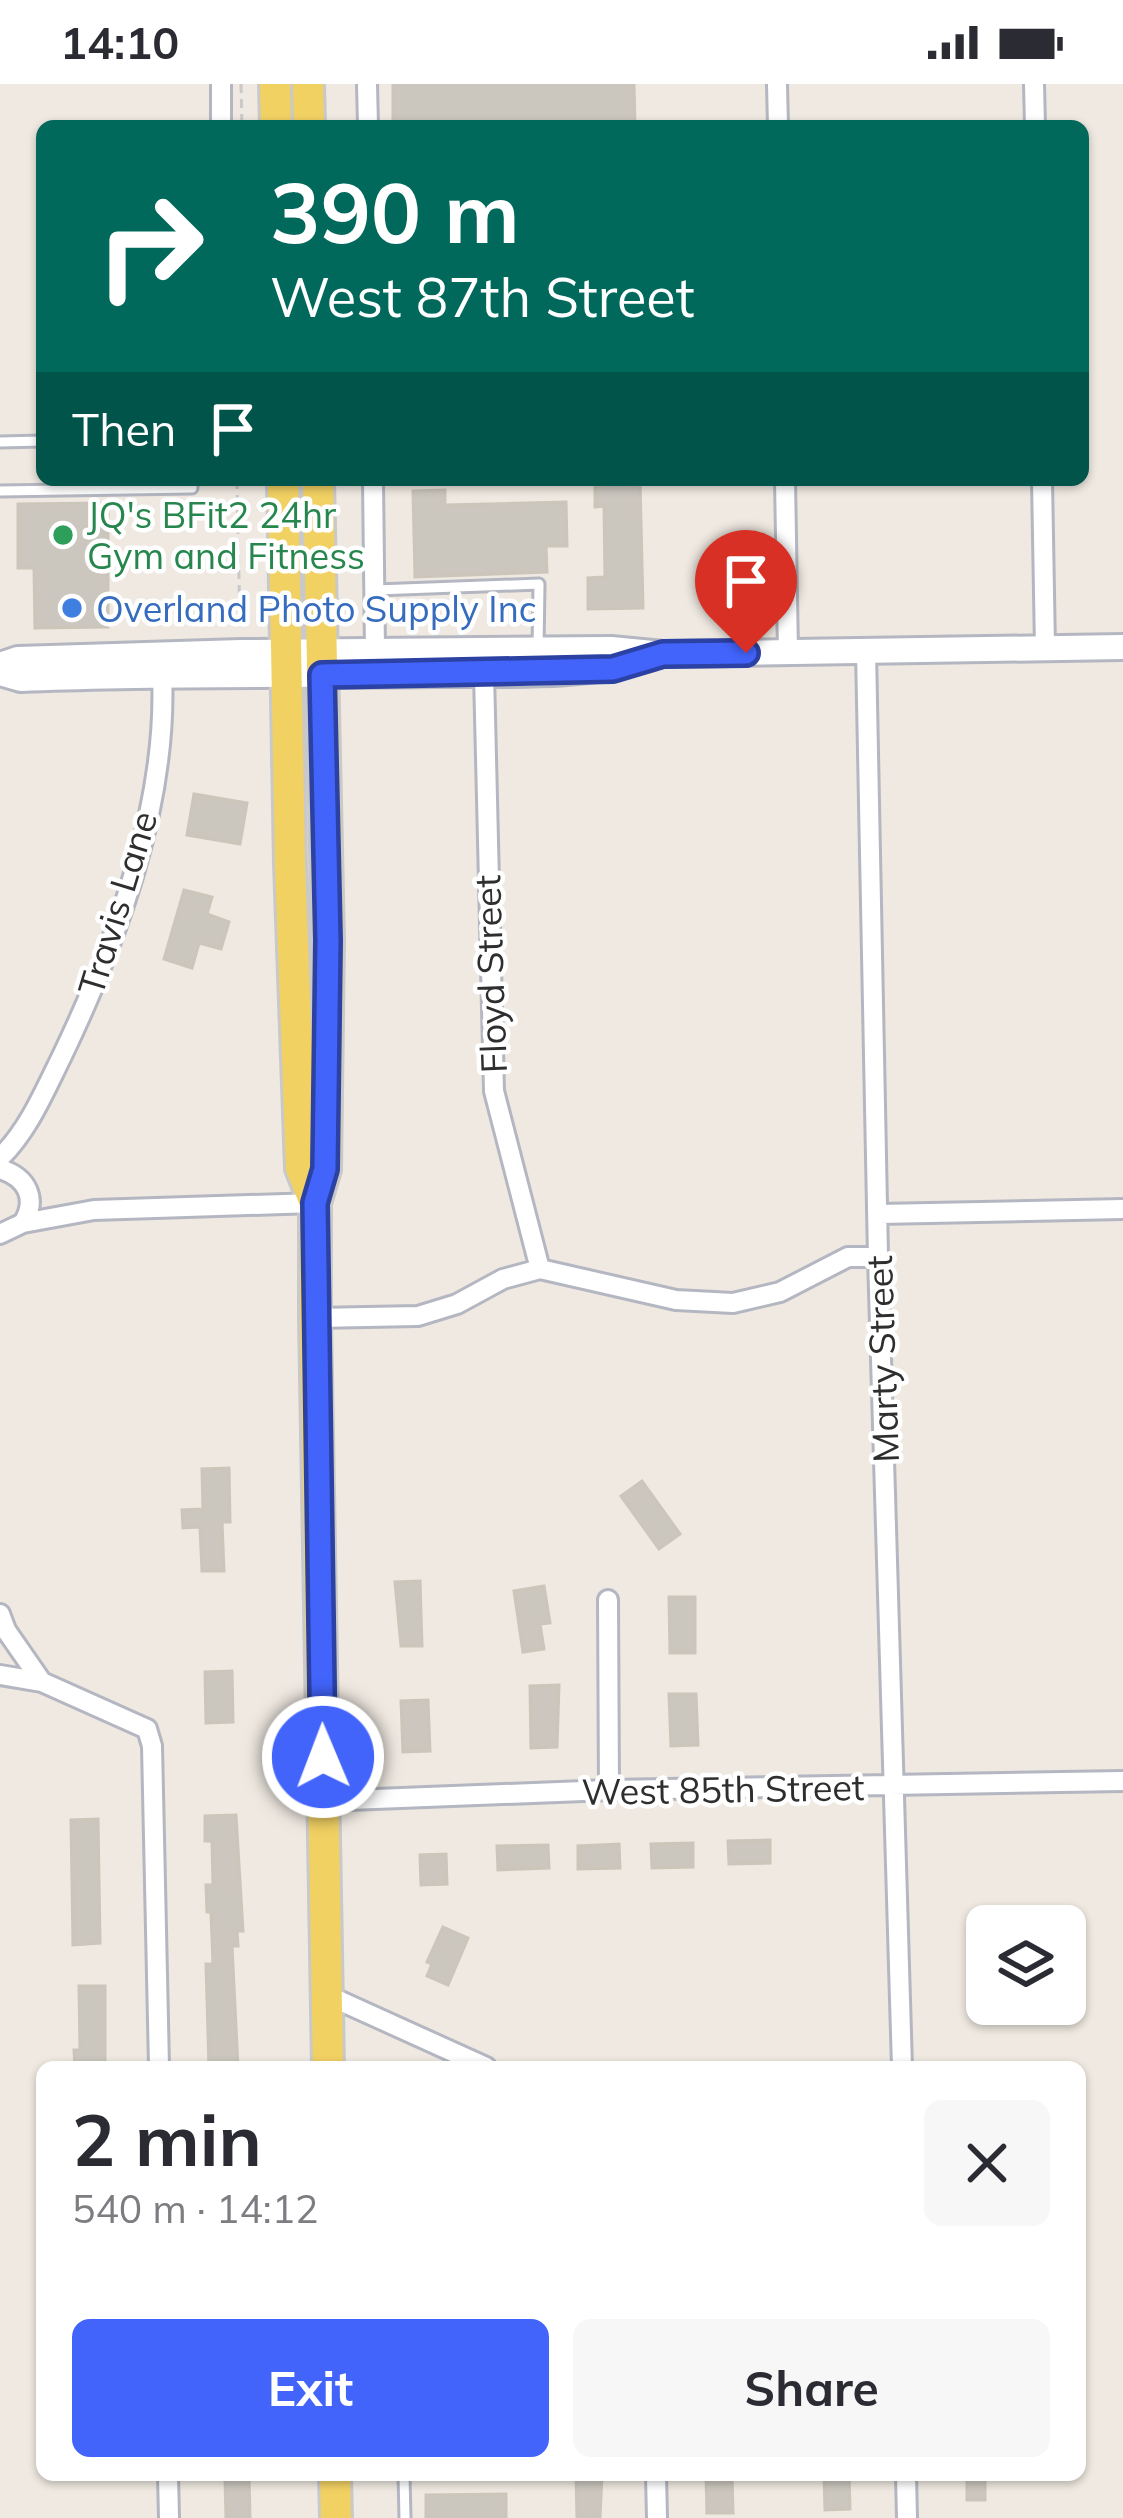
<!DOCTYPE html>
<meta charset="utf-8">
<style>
body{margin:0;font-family:Mulish,sans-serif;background:#f7f7f7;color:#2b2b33;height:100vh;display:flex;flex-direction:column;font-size:45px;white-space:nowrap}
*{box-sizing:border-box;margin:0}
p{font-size:39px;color:#7c7c81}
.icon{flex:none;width:66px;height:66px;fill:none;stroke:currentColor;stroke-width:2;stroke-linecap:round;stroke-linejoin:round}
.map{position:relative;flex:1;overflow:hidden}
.details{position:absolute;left:36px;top:1977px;width:1050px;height:420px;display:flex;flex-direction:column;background:#fff;border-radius:18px;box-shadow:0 3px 9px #0004}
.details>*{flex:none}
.top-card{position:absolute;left:36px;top:36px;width:1053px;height:366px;border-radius:18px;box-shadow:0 3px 9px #0004;background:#00695c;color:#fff;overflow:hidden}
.buttons{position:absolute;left:966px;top:1821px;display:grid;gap:24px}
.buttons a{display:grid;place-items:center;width:120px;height:120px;border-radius:18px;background:#fff;box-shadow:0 3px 9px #0004;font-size:60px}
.pin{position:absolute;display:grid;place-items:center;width:102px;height:102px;color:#fff;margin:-123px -51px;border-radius:50% 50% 50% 0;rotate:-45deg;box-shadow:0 0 12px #0007}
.pin .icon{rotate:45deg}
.me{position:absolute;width:132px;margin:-66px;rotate:359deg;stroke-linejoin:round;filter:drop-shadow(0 0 9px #0008)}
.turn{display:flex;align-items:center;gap:42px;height:252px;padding:0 36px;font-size:54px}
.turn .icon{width:156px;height:156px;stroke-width:2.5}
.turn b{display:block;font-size:84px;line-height:102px}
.then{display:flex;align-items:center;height:114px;padding:0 36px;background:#0003;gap:24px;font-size:45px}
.round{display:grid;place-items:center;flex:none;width:126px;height:126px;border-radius:18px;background:#f7f7f7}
.head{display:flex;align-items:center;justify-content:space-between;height:204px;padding:0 36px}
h1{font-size:72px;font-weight:700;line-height:90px}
.cta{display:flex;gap:24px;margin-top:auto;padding:24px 36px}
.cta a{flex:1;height:138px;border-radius:18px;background:#4264fb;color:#fff;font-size:48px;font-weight:700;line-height:138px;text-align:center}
.cta a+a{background:#f7f7f7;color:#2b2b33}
.status{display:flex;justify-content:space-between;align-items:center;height:84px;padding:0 60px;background:#fff;direction:ltr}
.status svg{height:33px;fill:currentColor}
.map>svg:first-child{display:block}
.building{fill:#cbc7bf;stroke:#cbc5ba;stroke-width:3}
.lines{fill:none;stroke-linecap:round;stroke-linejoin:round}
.service-casing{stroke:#b4b7c1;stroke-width:15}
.minor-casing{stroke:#b4b7c1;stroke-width:24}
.tertiary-casing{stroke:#b4b7c1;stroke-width:30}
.primary-casing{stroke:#c9c9c9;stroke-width:36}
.path{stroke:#c9c9c9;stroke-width:3;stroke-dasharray:9 6;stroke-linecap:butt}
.service{stroke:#fff;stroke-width:9}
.minor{stroke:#fff;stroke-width:18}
.tertiary{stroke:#fff;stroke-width:24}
.primary{stroke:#f2d163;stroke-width:30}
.route-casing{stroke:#2b41a3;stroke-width:30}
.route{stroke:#4264fb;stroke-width:21}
.leisure-dot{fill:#2e9e5b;stroke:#fff;stroke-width:4.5}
.shop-dot{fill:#3f7fe0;stroke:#fff;stroke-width:4.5}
.labels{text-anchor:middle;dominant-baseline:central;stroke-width:9;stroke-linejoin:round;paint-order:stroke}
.leisure-label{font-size:36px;fill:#27864d;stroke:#fff;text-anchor:start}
.shop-label{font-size:36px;fill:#366cbe;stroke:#fff;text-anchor:start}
.street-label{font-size:36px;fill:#2e2e2e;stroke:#fff}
</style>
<div class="status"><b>14:10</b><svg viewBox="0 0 49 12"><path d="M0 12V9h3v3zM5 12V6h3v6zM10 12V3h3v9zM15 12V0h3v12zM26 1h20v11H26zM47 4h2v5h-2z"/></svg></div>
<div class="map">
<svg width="1123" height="2434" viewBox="0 0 1123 2434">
<rect width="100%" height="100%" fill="#efe9e1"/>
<path class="building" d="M 393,0 L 634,0 L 635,42 L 393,42 Z
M 595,396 L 640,396 L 643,524 L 588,525 L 588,494 L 605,493 L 604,422 L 595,423 Z
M 445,406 L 445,421 L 566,418 L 567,462 L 546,462 L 547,488 L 415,493 L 413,407 Z
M 108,419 L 108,543 L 35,544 L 34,484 L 18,484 L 18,420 Z
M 194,710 L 247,719 L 240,760 L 187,751 Z
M 184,806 L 212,813 L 207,830 L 229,838 L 221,865 L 199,859 L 192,884 L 164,875 Z
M 229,1384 L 230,1438 L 222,1438 L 224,1487 L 202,1487 L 200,1443 L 183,1444 L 182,1426 L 203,1425 L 202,1385 Z
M 642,1397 L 680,1450 L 659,1465 L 621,1412 Z
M 420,1497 L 422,1562 L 401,1562 L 395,1498 Z
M 544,1502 L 550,1539 L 540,1540 L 544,1565 L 523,1568 L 514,1507 Z
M 669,1513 L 695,1513 L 695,1569 L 670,1569 Z
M 232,1587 L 233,1638 L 206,1639 L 205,1588 Z
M 559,1601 L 557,1663 L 531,1664 L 530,1602 Z
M 669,1610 L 696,1610 L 698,1661 L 671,1662 Z
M 428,1616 L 430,1667 L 403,1668 L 401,1617 Z
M 236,1731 L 243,1847 L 237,1847 L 238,1862 L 232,1862 L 238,1983 L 209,1983 L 206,1880 L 213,1880 L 211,1828 L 207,1828 L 206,1801 L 213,1801 L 212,1757 L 205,1757 L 205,1732 Z
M 98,1735 L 100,1859 L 73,1861 L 71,1736 Z
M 770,1756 L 770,1779 L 729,1780 L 728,1757 Z
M 693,1759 L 693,1783 L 652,1784 L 651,1760 Z
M 619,1760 L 620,1784 L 578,1785 L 578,1762 Z
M 548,1761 L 549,1784 L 498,1786 L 497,1762 Z
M 446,1770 L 447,1800 L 421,1801 L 420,1771 Z
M 443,1843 L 468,1854 L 448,1901 L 427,1892 L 432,1880 L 427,1878 Z
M 79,1902 L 105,1902 L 105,1983 L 75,1983 L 74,1966 L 80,1966 Z
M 576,2391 L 602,2391 L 600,2434 L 577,2434 Z
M 706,2391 L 732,2391 L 733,2429 L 707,2429 Z
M 824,2391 L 849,2391 L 850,2425 L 825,2426 Z
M 967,2391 L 985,2391 L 985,2416 L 967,2416 Z
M 225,2394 L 249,2394 L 250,2434 L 226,2434 Z
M 506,2410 L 506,2434 L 426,2434 L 426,2411 Z"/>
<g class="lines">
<g class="service-casing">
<path id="service" d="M 0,358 L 42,357
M 0,407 L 192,404 L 192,396
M 376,506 L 539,500 L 538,566
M 404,2391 L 405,2434"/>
</g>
<g class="minor-casing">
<path id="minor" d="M 221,0 L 221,42
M 367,0 L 368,42
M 777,0 L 778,42
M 1034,0 L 1035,42
M 373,396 L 375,567
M 785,396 L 788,569
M 1042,396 L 1045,564
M 866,567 L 878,1173 L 902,1983
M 484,590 L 494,1007 L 540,1185
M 0,1074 C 29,1045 44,1008 62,972 C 117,857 168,719 162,590
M 0,1085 C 27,1093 38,1115 23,1139 L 0,1150
M 879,1130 L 1123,1125
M 23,1139 L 94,1126 L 315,1119
M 315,1234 L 418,1232 L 457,1220 L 503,1195 L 540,1185 L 676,1216 L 733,1219 L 780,1208 L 848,1173 L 878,1173
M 608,1516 L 609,1706
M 0,1530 L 6,1546 L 42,1598
M 0,1591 L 42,1598 L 147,1645 L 152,1662 L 159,1983
M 324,1717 L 609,1706 L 1123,1697
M 327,1911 L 486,1983
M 168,2391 L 169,2434
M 656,2391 L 657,2434
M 906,2391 L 907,2434"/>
</g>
<g class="tertiary-casing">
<path id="tertiary" d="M 0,581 L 18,575 L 241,568 L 611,565 L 663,570 L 1123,563
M 0,589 L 21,595 C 158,589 295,592 432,590 C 504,589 580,595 650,574"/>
</g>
<g class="primary-casing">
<path id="primary" d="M 275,0 L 276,42
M 308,0 L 309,42
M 283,396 L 290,780 L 301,1084 L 315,1119
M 318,396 L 328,856 L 325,1085 L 315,1119 L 315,1234 L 328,1983
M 335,2391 L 336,2434"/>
</g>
<path class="path" d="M 241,0 L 242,42
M 237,396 L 240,544"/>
<use href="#service" class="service"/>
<use href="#minor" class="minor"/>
<use href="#tertiary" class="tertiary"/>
<use href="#primary" class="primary"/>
</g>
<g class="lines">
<g class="route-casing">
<path id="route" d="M 323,1673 L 315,1119 L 325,1085 L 328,856 L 322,591 L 613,585 L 663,570 L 746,569"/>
</g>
<use href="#route" class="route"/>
</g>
<circle class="leisure-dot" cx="63" cy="451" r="12"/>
<circle class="shop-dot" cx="72" cy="524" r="12"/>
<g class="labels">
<g class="leisure-label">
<text x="87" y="430">JQ's BFit2 24hr<tspan x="87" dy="41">Gym and Fitness</tspan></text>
</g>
<g class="shop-label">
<text x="96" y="524">Overland Photo Supply Inc</text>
</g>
<g class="street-label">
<text transform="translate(117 819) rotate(-73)">Travis Lane</text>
<text transform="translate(490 890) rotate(-92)">Floyd Street</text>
<text transform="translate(882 1275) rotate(-92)">Marty Street</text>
<text transform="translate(723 1705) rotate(-1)">West 85th Street</text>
</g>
</g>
</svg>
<div class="buttons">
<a><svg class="icon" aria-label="layers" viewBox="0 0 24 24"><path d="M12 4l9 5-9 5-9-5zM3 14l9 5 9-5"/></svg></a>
</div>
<div class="pin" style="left:746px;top:569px;background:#d93025"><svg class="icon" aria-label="arrive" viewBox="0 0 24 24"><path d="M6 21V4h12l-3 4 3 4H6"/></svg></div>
<svg class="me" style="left:323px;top:1673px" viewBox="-20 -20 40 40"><circle r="17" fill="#4264fb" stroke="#fff" stroke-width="3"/><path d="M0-11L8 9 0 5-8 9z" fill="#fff"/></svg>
<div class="top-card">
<div class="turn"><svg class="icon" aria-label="right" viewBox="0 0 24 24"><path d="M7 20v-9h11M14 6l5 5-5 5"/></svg><div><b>390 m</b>West 87th Street</div></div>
<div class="then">Then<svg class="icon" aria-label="arrive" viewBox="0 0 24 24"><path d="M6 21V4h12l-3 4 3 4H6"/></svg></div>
</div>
<section class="details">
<div class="head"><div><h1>2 min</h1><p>540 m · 14:12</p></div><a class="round"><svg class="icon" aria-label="close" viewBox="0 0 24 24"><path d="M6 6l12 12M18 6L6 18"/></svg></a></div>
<div class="cta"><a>Exit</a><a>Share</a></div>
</section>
</div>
